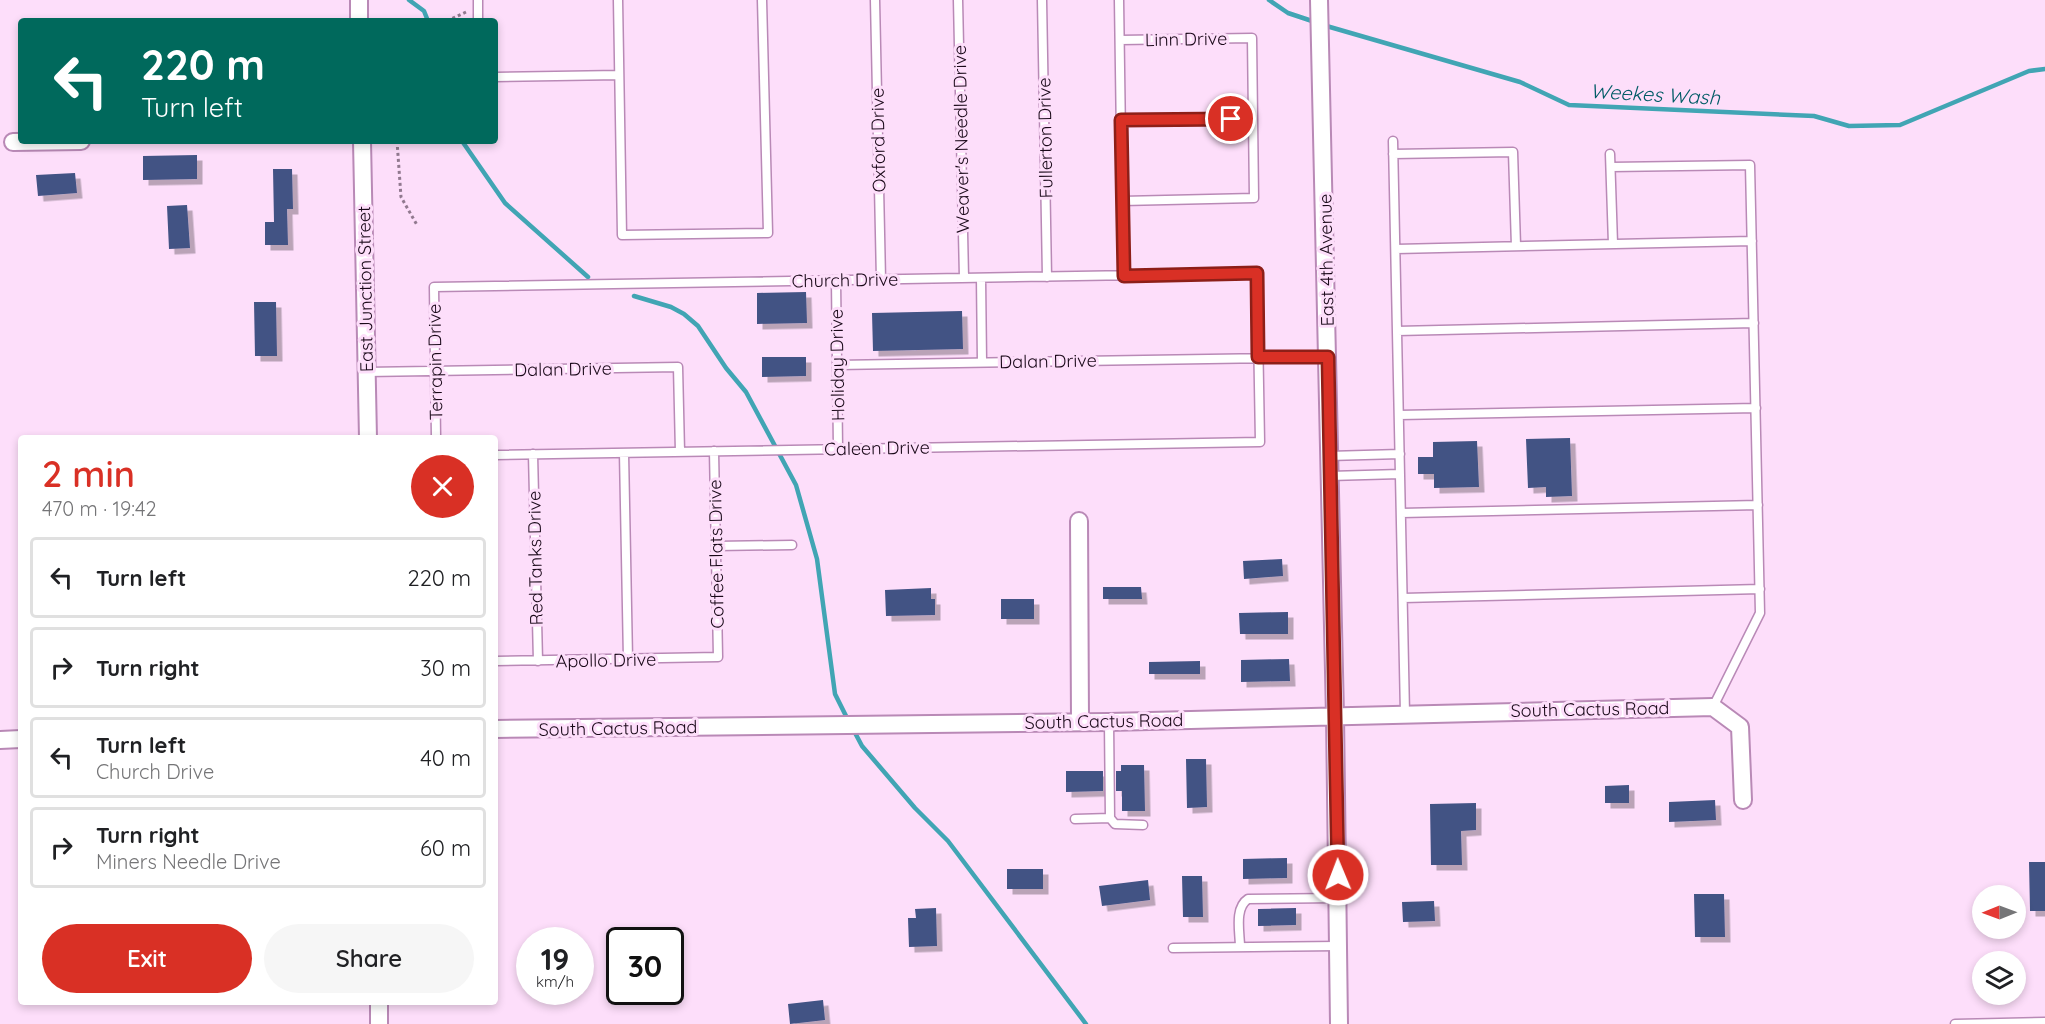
<!DOCTYPE html>
<meta charset="utf-8">
<style>
body{margin:0;font-family:Quicksand,sans-serif;background:#f6f6f6;color:#202124;height:100vh;display:flex;flex-direction:column;font-size:22px;white-space:nowrap}
*{box-sizing:border-box;margin:0}
p{font-size:20px;color:#757577}
.icon{flex:none;width:33px;height:33px;fill:none;stroke:currentColor;stroke-width:2;stroke-linecap:round;stroke-linejoin:round}
.map{position:relative;flex:1;overflow:hidden}
.sheet{position:absolute;left:18px;top:435px;width:480px;height:570px;display:flex;flex-direction:column;background:#fff;border-radius:6px;box-shadow:0 3px 9px #0003}
.sheet>*{flex:none}
.hud{position:absolute;left:18px;top:18px;width:480px;height:126px;border-radius:6px;box-shadow:0 3px 9px #0003;background:#00695c;color:#fff;overflow:hidden}
.needle{width:39px;rotate:269deg}
.controls{position:absolute;left:1972px;top:885px;display:grid;gap:12px}
.controls a{display:grid;place-items:center;width:54px;height:54px;border-radius:50%;background:#fff;box-shadow:0 3px 9px #0003;font-size:30px}
.speed{position:absolute;left:516px;top:927px;display:flex;gap:12px;font-size:30px;font-weight:700;text-align:center}
.speed>*{display:grid;place-content:center;width:78px;height:78px;border-radius:50%;background:#fff;box-shadow:0 3px 9px #0003;line-height:1}
.speed small{font-size:15px;font-weight:400}
.speed .limit{border:3px solid #111;border-radius:9px;background:#fff;color:#111}
.pin{position:absolute;display:grid;place-items:center;width:51px;height:51px;color:#fff;margin:-26px;border:3px solid #fff;border-radius:50%;box-shadow:0 2px 6px #0007}
.me{position:absolute;width:66px;margin:-33px;rotate:359deg;stroke-linejoin:round;filter:drop-shadow(0 0 4px #0008)}
.turn{display:flex;align-items:center;gap:21px;height:126px;padding:0 24px;font-size:27px}
.turn .icon{width:78px;height:78px;stroke-width:2.5}
.turn b{display:block;font-size:42px;line-height:51px}
.round{display:grid;place-items:center;flex:none;width:63px;height:63px;border-radius:32px;background:#f6f6f6}
.overview{display:flex;align-items:center;justify-content:space-between;height:102px;padding:0 24px}
h1{font-size:36px;font-weight:600;line-height:45px;color:#d93025}
.action{display:flex;gap:12px;margin-top:auto;padding:12px 24px}
.action a{flex:1;height:69px;border-radius:36px;background:#d93025;color:#fff;font-size:24px;font-weight:600;line-height:69px;text-align:center}
.action a+a{background:#f6f6f6;color:#202124}
ul{padding:0;list-style:none}
li{display:flex;align-items:center;gap:18px;height:81px;margin:0 12px 9px;padding:0 12px;border:3px solid #e0e0e0;border-radius:6px}
li div{flex:1}
li b{display:block;font-size:22px}
li em{font-style:normal}
.map>svg:first-child{display:block}
.lines{fill:none;stroke-linecap:round;stroke-linejoin:round}
.stream{stroke:#41a5b4;stroke-width:4.5}
.building{fill:#425284;filter:url(#shadow)}
.service-casing{stroke:#b989b6;stroke-width:11}
.minor-casing{stroke:#b989b6;stroke-width:20}
.path{stroke:#91798f;stroke-width:3;stroke-dasharray:3 3;stroke-linecap:butt}
.service{stroke:#fff;stroke-width:8}
.minor{stroke:#fff;stroke-width:16}
.route-casing{stroke:#8d1f18;stroke-width:15}
.route{stroke:#d93025;stroke-width:10}
.labels{text-anchor:middle;dominant-baseline:central;stroke-width:6;stroke-linejoin:round;paint-order:stroke}
.street-label{font-size:18px;fill:#190818;stroke:#fddefa}
.water-label{font-size:20px;font-style:italic;fill:#005b66;stroke:#fddefa}
</style>
<div class="map">
<svg width="2045" height="1024" viewBox="0 0 2045 1024">
<defs>
<filter id="shadow"><feDropShadow dx="5.5" dy="5.5" stdDeviation="0" flood-color="#0004"/></filter>
</defs>
<rect width="100%" height="100%" fill="#fddefa"/>
<g class="lines">
<path class="stream" d="M 409,0 L 424,11 L 428,21
M 1269,0 L 1288,13 L 1315,22
M 1323,25 L 1520,82 L 1569,105 L 1814,116 L 1849,126 L 1900,125 L 2029,71 L 2045,69
M 462,141 L 505,203 L 588,277
M 634,296 L 671,307 L 684,314 L 698,326 L 726,368 L 746,392 L 796,485 L 817,559 L 835,694 L 849,722
M 853,729 L 862,746 L 915,808 L 948,841 L 1086,1024"/>
</g>
<path class="building" d="M 197,155 L 197,179 L 143,180 L 143,156 Z
M 273,169 L 292,169 L 293,209 L 287,209 L 288,245 L 265,245 L 265,222 L 274,222 Z
M 75,173 L 77,193 L 38,196 L 36,175 Z
M 187,205 L 190,248 L 169,249 L 167,206 Z
M 806,292 L 807,323 L 757,324 L 757,293 Z
M 254,302 L 276,302 L 277,356 L 255,356 Z
M 962,311 L 963,349 L 873,351 L 872,313 Z
M 762,357 L 806,357 L 806,376 L 762,377 Z
M 1570,438 L 1572,496 L 1546,497 L 1546,487 L 1528,488 L 1526,439 Z
M 1477,441 L 1479,487 L 1434,488 L 1434,474 L 1418,474 L 1418,457 L 1433,457 L 1433,442 Z
M 1282,559 L 1283,576 L 1244,579 L 1243,561 Z
M 1103,587 L 1141,587 L 1142,599 L 1103,599 Z
M 931,588 L 931,599 L 935,599 L 935,615 L 886,616 L 885,590 Z
M 1001,599 L 1034,599 L 1034,619 L 1001,619 Z
M 1288,612 L 1288,634 L 1240,634 L 1239,613 Z
M 1289,659 L 1290,681 L 1241,682 L 1241,660 Z
M 1200,661 L 1200,674 L 1149,674 L 1149,662 Z
M 1186,759 L 1206,759 L 1207,807 L 1187,808 Z
M 1121,765 L 1144,765 L 1145,811 L 1122,811 L 1122,791 L 1116,791 L 1116,771 L 1121,771 Z
M 1066,771 L 1103,771 L 1103,791 L 1066,792 Z
M 1629,785 L 1629,803 L 1605,803 L 1605,786 Z
M 1715,800 L 1716,820 L 1669,822 L 1669,802 Z
M 1476,803 L 1476,830 L 1461,831 L 1462,865 L 1431,865 L 1430,804 Z
M 1287,858 L 1287,878 L 1243,879 L 1243,859 Z
M 2029,862 L 2045,862 L 2045,911 L 2030,911 Z
M 1007,869 L 1043,869 L 1043,889 L 1007,889 Z
M 1182,876 L 1202,876 L 1203,917 L 1183,917 Z
M 1148,880 L 1150,900 L 1102,906 L 1099,886 Z
M 1694,894 L 1724,894 L 1725,937 L 1695,937 Z
M 1434,901 L 1435,921 L 1403,922 L 1402,902 Z
M 936,908 L 937,946 L 909,947 L 908,918 L 916,918 L 915,909 Z
M 1296,908 L 1296,925 L 1258,926 L 1258,909 Z
M 823,1000 L 825,1020 L 790,1024 L 788,1004 Z"/>
<g class="lines">
<g class="service-casing">
<path id="service" d="M 478,0 L 478,21
M 618,0 L 622,235 L 768,233 L 762,0
M 875,0 L 881,280
M 958,0 L 964,278
M 1042,0 L 1047,277
M 1119,0 L 1123,276
M 1120,40 L 1252,38 L 1254,198 L 1122,201
M 495,77 L 619,75
M 1121,120 L 1253,119
M 1393,141 L 1405,714
M 1393,154 L 1513,152 L 1516,246
M 1610,154 L 1613,244
M 1611,167 L 1750,165 L 1760,613 L 1713,707
M 1396,249 L 1752,241
M 981,278 L 982,362
M 836,280 L 838,449
M 1397,331 L 1754,323
M 837,365 L 1328,357
M 366,372 L 678,367 L 680,452
M 1399,415 L 1756,408
M 436,438 L 434,287 L 1257,273 L 1260,442 L 495,455
M 624,453 L 628,659
M 533,454 L 538,661
M 1329,456 L 1400,454
M 1330,476 L 1400,474
M 1401,513 L 1758,505
M 716,546 L 792,545
M 1403,598 L 1760,589
M 495,661 L 718,657 L 714,451
M 1109,722 L 1110,818
M 1075,819 L 1110,818 L 1115,824 L 1143,825
M 1240,947 C 1240,933 1234,908 1248,899 L 1338,898
M 1173,948 L 1338,946
M 1955,1024 L 2045,1022"/>
</g>
<g class="minor-casing">
<path id="minor" d="M 359,0 L 359,21
M 1319,0 L 1335,716 L 1339,1024
M 362,141 L 368,438
M 13,142 L 81,141
M 1079,521 L 1080,722
M 495,729 L 1109,722 L 1713,707 L 1740,727 L 1743,800
M 0,740 L 21,739
M 379,1002 L 379,1024"/>
</g>
<path class="path" d="M 447,21 L 466,12
M 397,141 L 401,197 L 417,225"/>
<use href="#service" class="service"/>
<use href="#minor" class="minor"/>
</g>
<g class="lines">
<g class="route-casing">
<path id="route" d="M 1231,119 L 1121,120 L 1124,276 L 1257,273 L 1258,357 L 1328,357 L 1338,875"/>
</g>
<use href="#route" class="route"/>
</g>
<g class="labels">
<g class="street-label">
<text transform="translate(1186 39) rotate(-1)">Linn Drive</text>
<text transform="translate(1045 138) rotate(-91)">Fullerton Drive</text>
<text transform="translate(961 139) rotate(-91)">Weaver's Needle Drive</text>
<text transform="translate(878 140) rotate(-91)">Oxford Drive</text>
<text transform="translate(1326 260) rotate(-91)">East 4th Avenue</text>
<text transform="translate(845 280) rotate(-1)">Church Drive</text>
<text transform="translate(365 289) rotate(-91)">East Junction Street</text>
<text transform="translate(1048 361) rotate(-1)">Dalan Drive</text>
<text transform="translate(435 362) rotate(-91)">Terrapin Drive</text>
<text transform="translate(837 365) rotate(-91)">Holiday Drive</text>
<text transform="translate(563 369) rotate(-1)">Dalan Drive</text>
<text transform="translate(877 448) rotate(-1)">Caleen Drive</text>
<text transform="translate(716 554) rotate(-91)">Coffee Flats Drive</text>
<text transform="translate(535 558) rotate(-91)">Red Tanks Drive</text>
<text transform="translate(606 660) rotate(-1)">Apollo Drive</text>
<text transform="translate(1590 709) rotate(-1)">South Cactus Road</text>
<text transform="translate(1104 721) rotate(-1)">South Cactus Road</text>
<text transform="translate(618 728) rotate(-1)">South Cactus Road</text>
</g>
<g class="water-label">
<text transform="translate(1655 94) rotate(3)">Weekes Wash</text>
</g>
</g>
</svg>
<div class="controls">
<a><svg class="needle" viewBox="-14 -14 28 28"><path d="M0-13l5 13h-10z" fill="#e53935"/><path d="M0 13l5-13h-10z" fill="#757577"/></svg></a>
<a><svg class="icon" aria-label="layers" viewBox="0 0 24 24"><path d="M12 4l9 5-9 5-9-5zM3 14l9 5 9-5"/></svg></a>
</div>
<div class="speed"><div>19<small>km/h</small></div><div class="limit">30</div></div>
<div class="pin" style="left:1231px;top:119px;background:#d93025"><svg class="icon" aria-label="arrive" viewBox="0 0 24 24"><path d="M6 21V4h12l-3 4 3 4H6"/></svg></div>
<svg class="me" style="left:1338px;top:875px" viewBox="-20 -20 40 40"><circle r="17" fill="#d93025" stroke="#fff" stroke-width="3"/><path d="M0-11L8 9 0 5-8 9z" fill="#fff"/></svg>
<div class="hud">
<div class="turn"><svg class="icon" aria-label="left" viewBox="0 0 24 24"><path d="M17 20v-9H6M10 6l-5 5 5 5"/></svg><div><b>220 m</b>Turn left</div></div>
</div>
<section class="sheet">
<div class="overview"><div><h1>2 min</h1><p>470 m · 19:42</p></div><a class="round" style="background:#d93025;color:#fff"><svg class="icon" aria-label="close" viewBox="0 0 24 24"><path d="M6 6l12 12M18 6L6 18"/></svg></a></div>
<ul>
<li><svg class="icon" aria-label="left" viewBox="0 0 24 24"><path d="M17 20v-9H6M10 6l-5 5 5 5"/></svg><div><b>Turn left</b></div><em>220 m</em></li>
<li><svg class="icon" aria-label="right" viewBox="0 0 24 24"><path d="M7 20v-9h11M14 6l5 5-5 5"/></svg><div><b>Turn right</b></div><em>30 m</em></li>
<li><svg class="icon" aria-label="left" viewBox="0 0 24 24"><path d="M17 20v-9H6M10 6l-5 5 5 5"/></svg><div><b>Turn left</b><p>Church Drive</p></div><em>40 m</em></li>
<li><svg class="icon" aria-label="right" viewBox="0 0 24 24"><path d="M7 20v-9h11M14 6l5 5-5 5"/></svg><div><b>Turn right</b><p>Miners Needle Drive</p></div><em>60 m</em></li>
</ul>
<div class="action"><a>Exit</a><a>Share</a></div>
</section>
</div>
